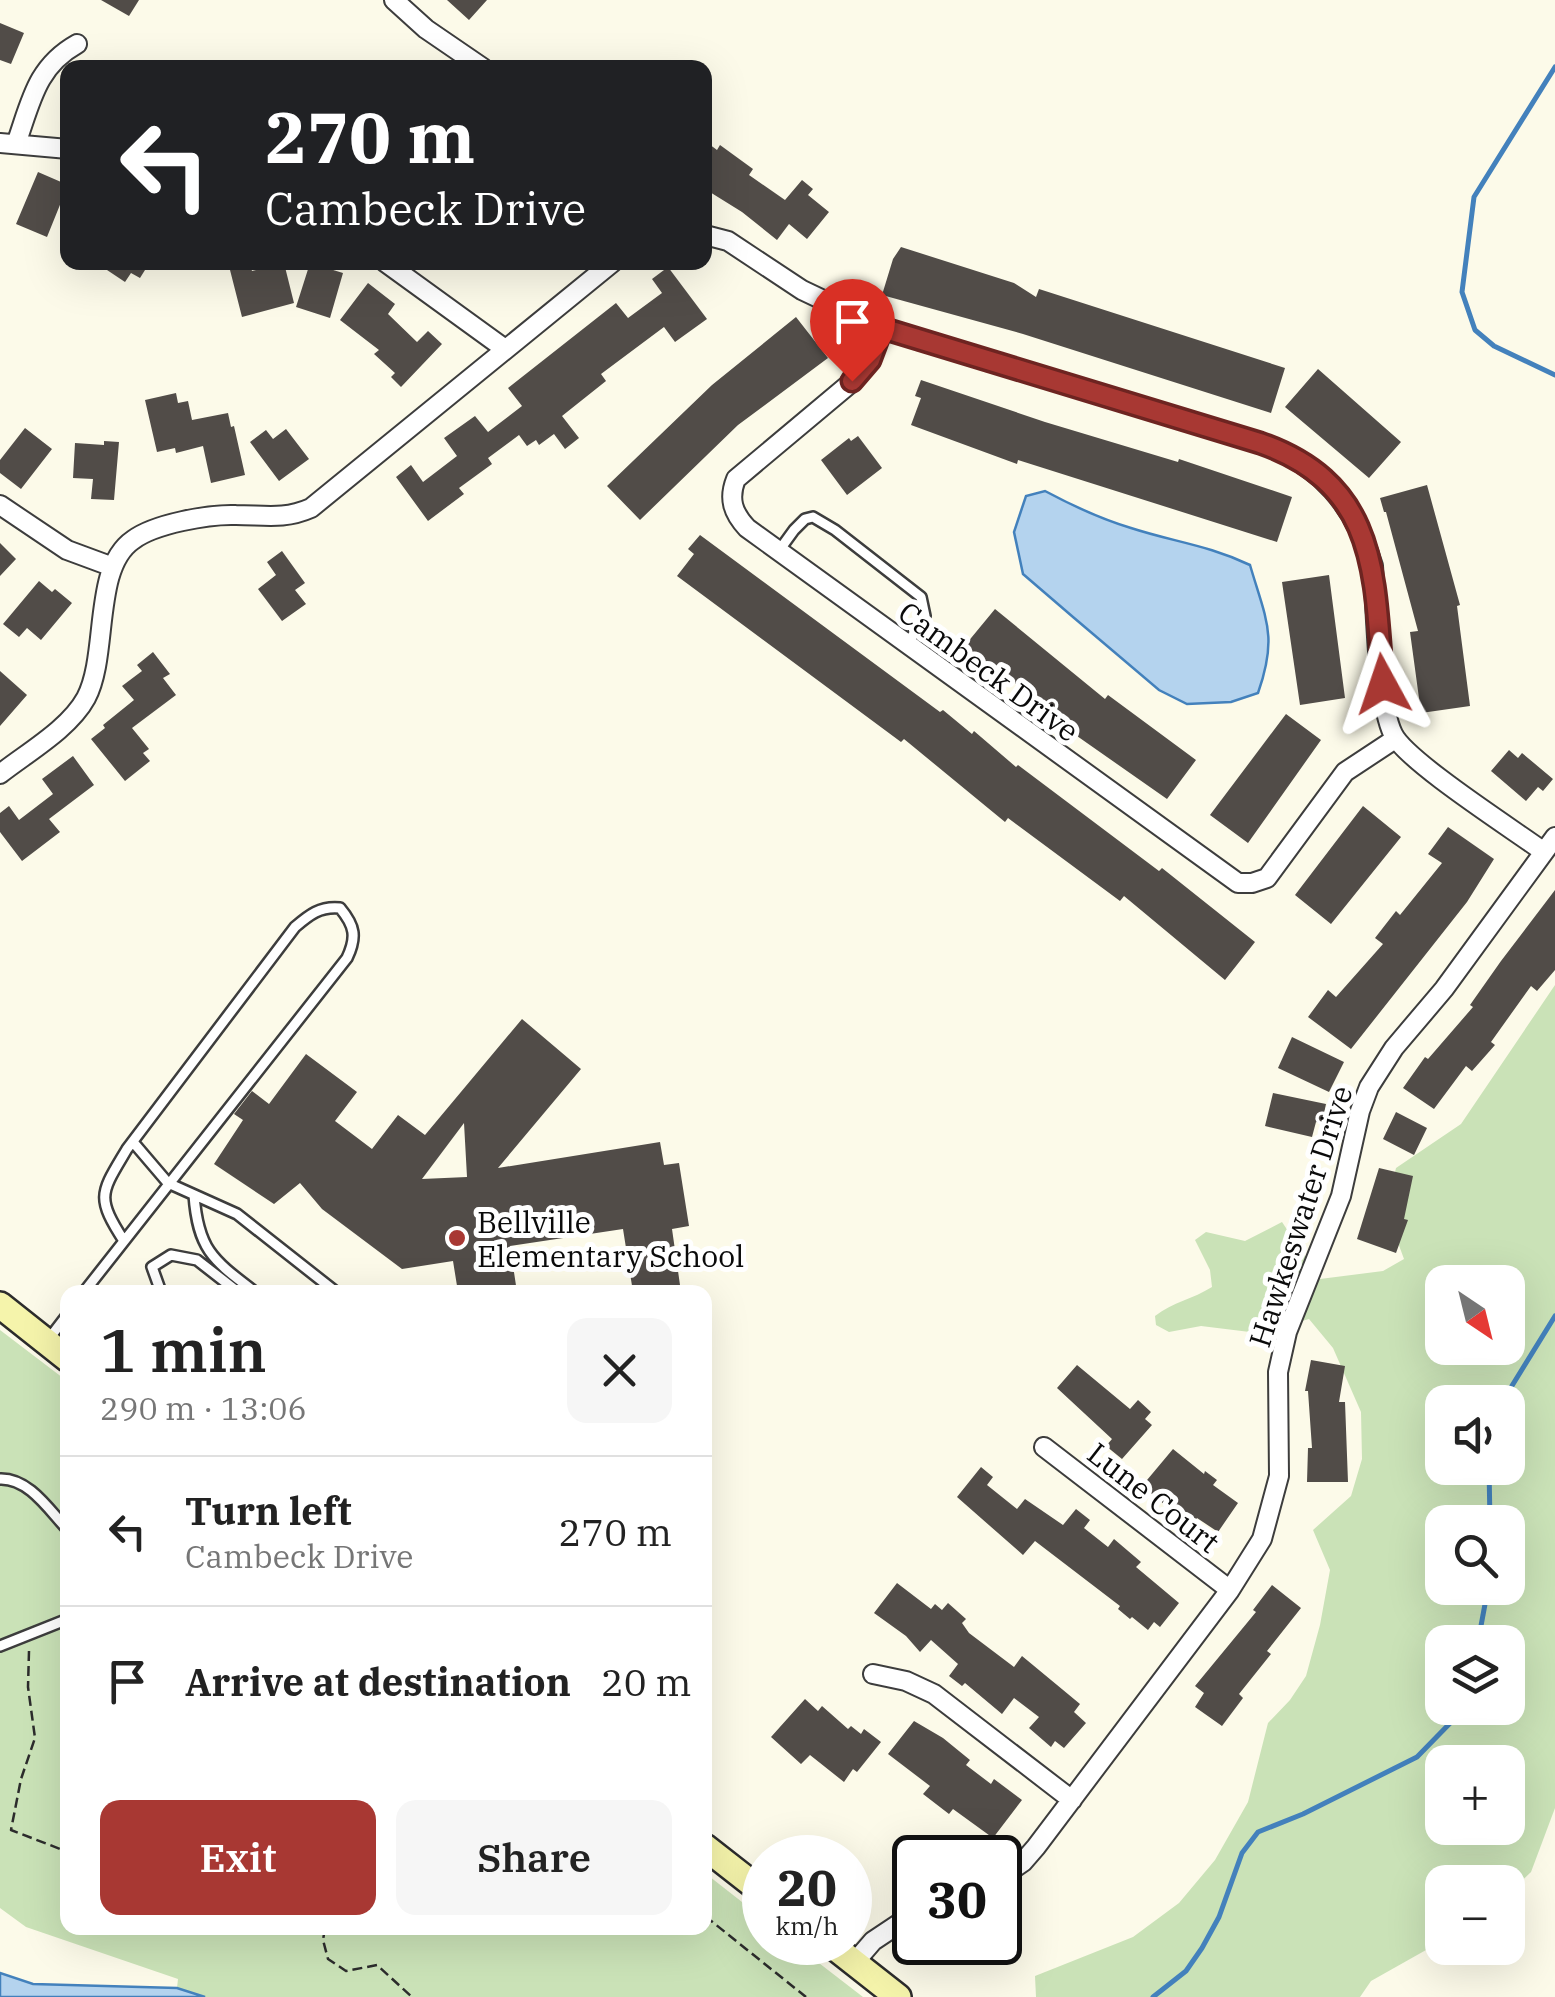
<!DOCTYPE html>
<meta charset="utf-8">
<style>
body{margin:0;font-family:"IBM Plex Serif",serif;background:#f6f6f6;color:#222;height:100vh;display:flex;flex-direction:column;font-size:38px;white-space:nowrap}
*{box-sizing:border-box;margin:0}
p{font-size:32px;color:#767676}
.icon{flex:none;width:55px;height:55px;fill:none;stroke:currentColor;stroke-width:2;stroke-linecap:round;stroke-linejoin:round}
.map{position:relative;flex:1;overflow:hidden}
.drawer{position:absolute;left:60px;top:1285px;width:652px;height:650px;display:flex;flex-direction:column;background:#fff;border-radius:20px;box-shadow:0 10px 40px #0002}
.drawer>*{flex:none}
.banner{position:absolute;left:60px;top:60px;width:652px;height:210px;border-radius:20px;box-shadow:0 10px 40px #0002;background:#202124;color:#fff;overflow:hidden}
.needle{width:65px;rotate:145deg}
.buttons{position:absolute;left:1425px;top:1265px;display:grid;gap:20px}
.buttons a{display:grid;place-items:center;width:100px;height:100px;border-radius:20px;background:#fff;box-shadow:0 10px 40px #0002;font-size:50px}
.speed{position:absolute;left:742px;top:1835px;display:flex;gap:20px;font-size:50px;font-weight:700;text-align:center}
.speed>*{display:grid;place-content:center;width:130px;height:130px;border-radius:50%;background:#fff;box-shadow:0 10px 40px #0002;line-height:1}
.speed small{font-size:25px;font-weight:400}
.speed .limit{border:5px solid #111;border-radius:15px;background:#fff;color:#111}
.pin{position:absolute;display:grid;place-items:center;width:85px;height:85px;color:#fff;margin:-102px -42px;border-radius:50% 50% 50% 0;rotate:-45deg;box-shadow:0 0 10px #0007}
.pin .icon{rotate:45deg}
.me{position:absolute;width:110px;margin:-55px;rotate:355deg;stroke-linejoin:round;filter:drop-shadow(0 0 8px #0008)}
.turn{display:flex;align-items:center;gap:35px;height:210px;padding:0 40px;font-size:45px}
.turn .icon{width:130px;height:130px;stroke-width:2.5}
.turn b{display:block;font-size:70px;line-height:85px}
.round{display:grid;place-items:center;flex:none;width:105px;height:105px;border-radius:20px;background:#f6f6f6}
.head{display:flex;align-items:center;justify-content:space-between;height:170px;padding:0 40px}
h1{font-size:60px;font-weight:600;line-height:75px}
.button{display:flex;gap:20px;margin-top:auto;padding:20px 40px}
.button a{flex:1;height:115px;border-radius:20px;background:#a83833;color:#fff;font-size:40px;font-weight:600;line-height:115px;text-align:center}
.button a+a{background:#f6f6f6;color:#222}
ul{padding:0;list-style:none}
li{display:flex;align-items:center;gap:30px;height:150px;padding:0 40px;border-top:2px solid #e0e0e0}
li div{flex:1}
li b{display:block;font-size:38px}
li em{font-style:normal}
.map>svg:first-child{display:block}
.green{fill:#cae2b7;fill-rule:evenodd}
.water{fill:#b4d3ee;stroke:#4381bc;stroke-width:2.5}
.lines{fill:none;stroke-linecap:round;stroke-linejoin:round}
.stream{stroke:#4381bc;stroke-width:5}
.building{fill:#514c48;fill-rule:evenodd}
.service-casing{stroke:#3d3d3d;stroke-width:14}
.minor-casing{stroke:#3d3d3d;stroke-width:22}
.secondary-casing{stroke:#2c2c2c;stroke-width:30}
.path{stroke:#2c2c2c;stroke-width:2.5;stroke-dasharray:10 5;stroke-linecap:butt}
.service{stroke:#fff;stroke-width:9}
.minor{stroke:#fff;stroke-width:18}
.secondary{stroke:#f5f4ab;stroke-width:25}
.route-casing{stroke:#6d2421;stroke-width:25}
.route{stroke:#a83833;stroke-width:18}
.poi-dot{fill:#a83833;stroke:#fff;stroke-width:4}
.labels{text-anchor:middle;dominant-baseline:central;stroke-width:10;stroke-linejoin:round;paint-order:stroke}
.street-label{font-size:30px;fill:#0a0a0a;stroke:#fff}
.poi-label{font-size:30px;fill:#0a0a0a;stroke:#fff;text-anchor:start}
</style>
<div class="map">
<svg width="1555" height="1997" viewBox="0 0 1555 1997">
<rect width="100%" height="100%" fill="#fcfae9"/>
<path class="green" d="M 1555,985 L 1555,1808 L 1531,1872 L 1508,1894 L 1508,1882 L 1442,1882 L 1442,1941 L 1371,1981 L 1360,1997 L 1036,1997 L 1035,1976 L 1133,1937 L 1179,1903 L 1215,1860 L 1248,1802 L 1268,1723 L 1290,1700 L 1306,1676 L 1320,1625 L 1330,1570 L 1313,1530 L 1351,1496 L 1362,1459 L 1361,1412 L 1333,1348 L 1309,1319 L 1258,1333 L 1201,1326 L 1169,1332 L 1156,1325 L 1155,1316 C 1173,1302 1193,1299 1212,1287 L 1210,1270 L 1195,1240 L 1206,1232 L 1245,1241 L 1282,1222 L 1320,1279 L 1383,1271 L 1404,1259 L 1386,1210 L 1396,1168 L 1461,1124 ZM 1442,1282 L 1508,1282 L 1508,1348 L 1442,1348 ZM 1442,1402 L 1508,1402 L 1508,1468 L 1442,1468 ZM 1442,1522 L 1508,1522 L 1508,1588 L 1442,1588 ZM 1442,1642 L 1508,1642 L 1508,1708 L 1442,1708 ZM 1442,1762 L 1508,1762 L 1508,1828 L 1442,1828 Z
M 0,1330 L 67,1381 L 68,1928 L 705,1928 L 705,1873 L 765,1920 L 765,1942 L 793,1943 L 863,1997 L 205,1997 L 177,1988 L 178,1979 L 26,1927 L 0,1908 Z"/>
<path class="water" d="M 1045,491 C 1073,506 1101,519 1131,528 C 1174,542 1208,545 1250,565 C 1266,620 1278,636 1258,693 L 1231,702 L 1187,704 L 1159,690 L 1073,617 L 1023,574 L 1014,532 L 1026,496 Z
M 0,1973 L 33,1984 L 177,1988 L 205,1997 L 0,1997 Z"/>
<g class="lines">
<path class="stream" d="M 1555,67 L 1474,197 L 1462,292 L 1475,330 L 1494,346 L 1555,375
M 1502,1402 L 1555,1316
M 1489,1468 L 1490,1522
M 1478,1642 L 1488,1588
M 1153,1997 L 1186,1971 L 1202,1948 L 1219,1917 L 1242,1853 L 1258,1832 L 1303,1814 L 1417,1757 L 1459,1714 L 1461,1708"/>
</g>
<path class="building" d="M 101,0 L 139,0 L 129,16 Z
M 447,0 L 487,0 L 469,20 Z
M 0,23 L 24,33 L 11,64 L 0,60 Z
M 705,141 L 717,150 L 720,145 L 753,169 L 749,175 L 785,200 L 802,180 L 813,189 L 808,195 L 829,212 L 807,239 L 789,224 L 777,240 L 742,212 L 705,189 Z
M 38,172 L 68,185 L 47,237 L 16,224 Z
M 901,247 L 1014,283 L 1036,297 L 1039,289 L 1285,368 L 1271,413 L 1023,334 L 882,295 L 893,259 Z
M 95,262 L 150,262 L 140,278 L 131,273 L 125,282 Z
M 284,263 L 294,303 L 242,317 L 230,270 L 250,264 L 252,271 Z
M 310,263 L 343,273 L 330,318 L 296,307 Z
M 668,267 L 707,319 L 675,342 L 664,327 L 601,374 L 606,381 L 562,416 L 579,438 L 565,449 L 554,434 L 539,445 L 536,440 L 527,446 L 519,435 L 488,458 L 492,464 L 459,488 L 464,494 L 428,521 L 396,477 L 411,465 L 423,482 L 457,456 L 444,438 L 475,416 L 488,432 L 522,406 L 508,388 L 616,303 L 628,318 L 662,293 L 652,279 Z
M 368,283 L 395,304 L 388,314 L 417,342 L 428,331 L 442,344 L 401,387 L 391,377 L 395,373 L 374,354 L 379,350 L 340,320 Z
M 796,317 L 828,358 L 738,425 L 640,520 L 607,486 L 712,385 Z
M 1318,369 L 1401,442 L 1369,478 L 1285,407 Z
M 921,380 L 1045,422 L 1178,462 L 1179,459 L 1292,497 L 1277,542 L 1018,460 L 1017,464 L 911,425 L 921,398 L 915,396 Z
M 176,393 L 178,403 L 188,401 L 192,420 L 228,413 L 231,427 L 234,426 L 245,475 L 211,483 L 203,446 L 176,453 L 175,448 L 157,452 L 145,400 Z
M 25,428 L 52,449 L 21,489 L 0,473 L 0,460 Z
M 286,429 L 309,459 L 279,481 L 250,442 L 266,430 L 273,439 Z
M 858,436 L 882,468 L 847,495 L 821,460 L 849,438 L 851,441 Z
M 104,441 L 119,442 L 114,500 L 91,499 L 93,479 L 73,478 L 75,443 L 104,445 Z
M 1427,485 L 1460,605 L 1457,606 L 1470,706 L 1421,713 L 1410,632 L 1418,631 L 1386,512 L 1384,512 L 1380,498 Z
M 700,535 L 940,712 L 943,710 L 972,734 L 974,731 L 1016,767 L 1018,765 L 1159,871 L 1162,868 L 1255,942 L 1225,980 L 1124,896 L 1120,901 L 1008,818 L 1005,822 L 904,739 L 901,742 L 677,576 L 694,554 L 688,549 Z
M 0,543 L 16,559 L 0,576 Z
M 282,551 L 305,583 L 295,590 L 306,604 L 282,621 L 258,589 L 276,575 L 267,562 Z
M 1329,575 L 1345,698 L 1300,705 L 1282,582 Z
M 39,581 L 52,592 L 55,589 L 72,603 L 41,640 L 27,628 L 19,637 L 3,624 Z
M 995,609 L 1105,699 L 1108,695 L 1196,760 L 1167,799 L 1077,736 L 1003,673 L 998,678 L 962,649 Z
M 153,652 L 170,674 L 163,678 L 176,695 L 132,728 L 149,749 L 143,753 L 150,761 L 125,781 L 91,739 L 105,728 L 103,725 L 134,700 L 122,686 L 142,671 L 137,665 Z
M 0,671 L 27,695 L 0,726 Z
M 1286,714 L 1321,740 L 1248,843 L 1210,815 Z
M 1509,750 L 1518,758 L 1522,753 L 1553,779 L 1543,791 L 1538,787 L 1526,801 L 1491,771 Z
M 73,756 L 94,785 L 49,819 L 60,832 L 22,861 L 0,832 L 0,813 L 9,806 L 19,820 L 53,794 L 42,779 Z
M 1363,806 L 1401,837 L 1331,924 L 1295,895 Z
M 1448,827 L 1494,859 L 1467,902 L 1351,1049 L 1308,1017 L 1328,990 L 1336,997 L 1383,944 L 1375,938 L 1396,911 L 1400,915 L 1442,863 L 1428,854 Z
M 1555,890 L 1555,970 L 1537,991 L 1531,986 L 1491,1042 L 1495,1045 L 1472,1071 L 1466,1066 L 1434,1109 L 1403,1088 L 1425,1057 L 1428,1059 L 1473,1007 L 1470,1005 L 1501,961 Z
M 522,1019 L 581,1069 L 498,1168 L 660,1142 L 664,1165 L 679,1163 L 689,1226 L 672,1229 L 681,1292 L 633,1292 L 623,1229 L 510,1246 L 517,1292 L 458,1292 L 453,1261 L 402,1269 L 322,1209 L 300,1183 L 274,1204 L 214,1164 L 243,1120 L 234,1114 L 252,1091 L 269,1104 L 306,1054 L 357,1092 L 335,1121 L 372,1149 L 398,1115 L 425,1135 ZM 464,1123 L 467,1177 L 422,1179 Z
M 1292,1037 L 1344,1062 L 1329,1092 L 1278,1068 Z
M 1273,1093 L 1326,1104 L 1322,1123 L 1316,1122 L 1312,1137 L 1265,1126 Z
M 1396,1112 L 1427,1128 L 1414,1155 L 1383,1139 Z
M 1379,1168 L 1413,1176 L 1404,1219 L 1408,1220 L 1396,1253 L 1357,1239 Z
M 1311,1360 L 1345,1366 L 1339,1402 L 1345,1402 L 1348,1482 L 1307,1482 L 1308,1448 L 1312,1448 L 1308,1391 L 1305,1391 Z
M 1077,1365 L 1130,1409 L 1138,1400 L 1151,1412 L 1145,1419 L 1152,1425 L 1122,1459 L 1106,1446 L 1112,1439 L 1057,1388 Z
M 1173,1449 L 1204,1474 L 1205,1471 L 1217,1480 L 1213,1485 L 1238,1503 L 1218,1532 L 1197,1518 L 1191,1526 L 1142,1486 Z
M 981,1467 L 993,1477 L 987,1485 L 1017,1509 L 1025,1499 L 1063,1525 L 1076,1509 L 1090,1520 L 1084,1528 L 1108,1547 L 1114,1539 L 1141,1562 L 1136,1567 L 1179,1603 L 1160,1627 L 1154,1622 L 1148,1630 L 1132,1617 L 1130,1619 L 1118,1609 L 1120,1606 L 1035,1541 L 1023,1555 L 957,1497 Z
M 897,1583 L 931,1609 L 935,1604 L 942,1610 L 948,1603 L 966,1619 L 962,1623 L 969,1633 L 1014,1667 L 1022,1656 L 1080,1704 L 1074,1712 L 1086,1723 L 1064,1748 L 1055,1741 L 1051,1747 L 1029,1728 L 1039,1717 L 1014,1698 L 1002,1714 L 965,1683 L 962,1686 L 949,1676 L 958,1664 L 931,1640 L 920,1652 L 906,1636 L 874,1613 Z
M 1272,1585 L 1301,1608 L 1267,1651 L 1271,1654 L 1239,1694 L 1243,1698 L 1222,1726 L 1195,1707 L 1204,1693 L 1195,1686 L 1256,1612 L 1253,1610 Z
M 805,1699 L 818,1711 L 822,1706 L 848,1729 L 851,1726 L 861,1734 L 864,1729 L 881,1742 L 857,1772 L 853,1769 L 844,1782 L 810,1755 L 801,1764 L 771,1737 Z
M 914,1721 L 943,1738 L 970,1760 L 966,1765 L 991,1784 L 994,1779 L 1022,1800 L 993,1838 L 953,1809 L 949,1814 L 923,1794 L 930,1786 L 888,1754 Z"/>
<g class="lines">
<g class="service-casing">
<path id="service" d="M 778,552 L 794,530 L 805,519 L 813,517 L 835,530 L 921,597 L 925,616 L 908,643
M 133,1142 L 168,1183 L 237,1214 L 336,1292
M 194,1195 C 198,1250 213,1260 255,1292
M 84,1292 L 347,958 C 357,937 355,926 340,908 C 320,906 309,915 295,927 L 127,1149 C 101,1193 95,1196 124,1241
M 161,1292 L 152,1267 L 171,1255 L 197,1260 L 238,1292
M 48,1340 L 68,1314
M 0,1479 C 29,1478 49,1510 68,1530
M 0,1646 L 68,1619"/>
</g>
<g class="minor-casing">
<path id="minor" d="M 394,0 L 426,29 L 483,68
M 0,143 L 68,149
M 16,144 C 31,102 36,67 77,44
M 705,235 L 728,241 L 802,290 L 882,328 L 1260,443 C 1320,464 1355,506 1373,566 C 1376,607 1377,701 1393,734 C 1406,761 1514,830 1544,852
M 385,262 L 505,349
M 882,328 L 870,360 L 853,381 L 736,479 C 728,499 733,513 747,528 L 1238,883 L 1252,883 L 1267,878 L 1345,772 L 1395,739
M 0,505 L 67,550 L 113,567
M 0,774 C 28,752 69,729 86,698 C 109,655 92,568 133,540 C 154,524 209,514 236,515 C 264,515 284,520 311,508 L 613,262
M 1044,1447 L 1230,1590
M 873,1674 L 906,1681 L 934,1694 L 1072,1800
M 1000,1878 L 1023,1862 L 1036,1847 L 1230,1590 L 1262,1539 L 1279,1476 L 1278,1372 L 1287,1332 L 1341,1196 L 1360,1111 L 1369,1087 L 1394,1048 L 1444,989 L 1555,837
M 854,1963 L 873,1941 L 915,1913"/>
</g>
<g class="secondary-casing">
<path id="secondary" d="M 0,1305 L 68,1359
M 705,1847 L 765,1894
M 828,1942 L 898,1997"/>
</g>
<path class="path" d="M 29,1651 L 28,1687 L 35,1738 L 21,1779 L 11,1830 L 68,1852
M 705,1916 L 806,1997
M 325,1928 L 323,1940 L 328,1959 L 346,1971 L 377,1965 L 412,1997"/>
<use href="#service" class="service"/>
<use href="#minor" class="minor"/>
<use href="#secondary" class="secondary"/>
</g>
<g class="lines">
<g class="route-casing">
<path id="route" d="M 852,381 L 870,360 L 882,328 L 1260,443 C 1380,485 1374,577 1383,684"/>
</g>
<use href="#route" class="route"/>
</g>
<circle class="poi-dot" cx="457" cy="1238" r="10"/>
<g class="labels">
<g class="street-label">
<text transform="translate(989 671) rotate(36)">Cambeck Drive</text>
<text transform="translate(1300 1216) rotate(-72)">Hawkeswater Drive</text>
<text transform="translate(1154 1497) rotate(38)">Lune Court</text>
</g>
<g class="poi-label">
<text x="477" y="1221">Bellville<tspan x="477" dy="34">Elementary School</tspan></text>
</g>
</g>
</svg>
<div class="buttons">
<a><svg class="needle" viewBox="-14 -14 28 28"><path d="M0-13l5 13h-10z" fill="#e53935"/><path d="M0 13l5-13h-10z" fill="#767676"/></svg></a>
<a><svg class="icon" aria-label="sound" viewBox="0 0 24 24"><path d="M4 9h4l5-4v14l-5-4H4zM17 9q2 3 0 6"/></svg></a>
<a><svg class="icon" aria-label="search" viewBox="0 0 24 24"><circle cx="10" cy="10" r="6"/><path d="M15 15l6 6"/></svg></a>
<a><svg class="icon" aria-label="layers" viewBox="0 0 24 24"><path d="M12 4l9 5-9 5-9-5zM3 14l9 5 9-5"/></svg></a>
<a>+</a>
<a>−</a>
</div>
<div class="speed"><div>20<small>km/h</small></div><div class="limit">30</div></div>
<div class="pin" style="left:852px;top:381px;background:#d93025"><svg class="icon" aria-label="arrive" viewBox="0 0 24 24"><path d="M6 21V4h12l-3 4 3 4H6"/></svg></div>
<svg class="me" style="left:1383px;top:684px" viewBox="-20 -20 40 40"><path d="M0-17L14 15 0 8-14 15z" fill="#a83833" stroke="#fff" stroke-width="4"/></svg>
<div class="banner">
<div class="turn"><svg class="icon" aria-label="left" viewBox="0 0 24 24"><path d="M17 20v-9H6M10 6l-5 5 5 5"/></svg><div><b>270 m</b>Cambeck Drive</div></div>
</div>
<section class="drawer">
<div class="head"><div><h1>1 min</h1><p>290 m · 13:06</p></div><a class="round"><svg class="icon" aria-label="close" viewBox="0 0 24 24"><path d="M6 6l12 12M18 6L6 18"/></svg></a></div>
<ul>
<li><svg class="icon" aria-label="left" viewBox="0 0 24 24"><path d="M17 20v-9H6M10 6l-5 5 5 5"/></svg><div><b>Turn left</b><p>Cambeck Drive</p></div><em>270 m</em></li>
<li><svg class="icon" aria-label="arrive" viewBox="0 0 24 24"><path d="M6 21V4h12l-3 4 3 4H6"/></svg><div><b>Arrive at destination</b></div><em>20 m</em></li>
</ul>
<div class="button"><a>Exit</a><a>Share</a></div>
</section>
</div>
